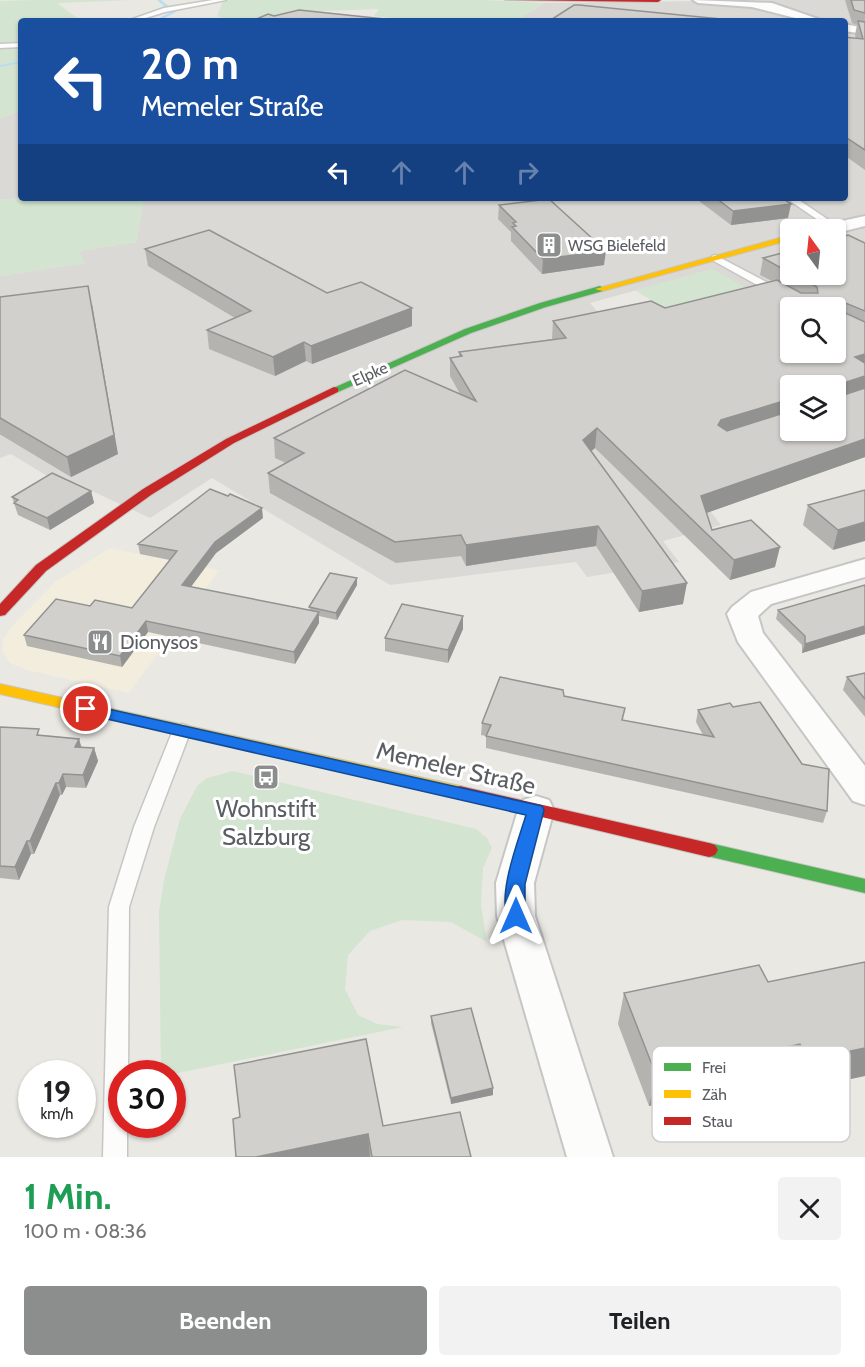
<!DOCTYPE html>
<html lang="de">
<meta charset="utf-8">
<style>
body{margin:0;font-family:Cabin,sans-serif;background:#f2f2f2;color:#202124;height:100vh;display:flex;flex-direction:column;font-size:22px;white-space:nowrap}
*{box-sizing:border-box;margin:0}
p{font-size:20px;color:#757577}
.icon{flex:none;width:33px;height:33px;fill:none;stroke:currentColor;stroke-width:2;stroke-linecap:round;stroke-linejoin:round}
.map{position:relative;height:1157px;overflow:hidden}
.side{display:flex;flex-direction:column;background:#fff;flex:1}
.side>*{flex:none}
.top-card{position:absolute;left:18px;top:18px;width:830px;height:183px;border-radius:6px;box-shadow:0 2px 4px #0004;background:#1a4fa0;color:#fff;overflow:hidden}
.needle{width:39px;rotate:345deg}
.tools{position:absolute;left:780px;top:219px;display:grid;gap:12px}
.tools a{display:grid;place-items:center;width:66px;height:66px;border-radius:6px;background:#fff;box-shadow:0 2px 4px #0004;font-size:30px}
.speed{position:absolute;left:18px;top:1060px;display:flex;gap:12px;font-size:30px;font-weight:700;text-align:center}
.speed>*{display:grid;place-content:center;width:78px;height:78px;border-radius:50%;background:#fff;box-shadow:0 2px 4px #0004;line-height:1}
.speed small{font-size:15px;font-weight:400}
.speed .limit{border:9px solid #d22;background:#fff;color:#111}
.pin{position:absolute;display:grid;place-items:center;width:51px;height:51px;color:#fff;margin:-26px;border:3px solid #fff;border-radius:50%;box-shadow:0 2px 6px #0007}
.me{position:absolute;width:66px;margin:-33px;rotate:0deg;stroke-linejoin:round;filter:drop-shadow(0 0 4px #0008)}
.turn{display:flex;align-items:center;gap:21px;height:126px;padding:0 24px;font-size:27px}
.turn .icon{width:78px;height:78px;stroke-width:2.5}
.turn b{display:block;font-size:42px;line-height:51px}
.lanes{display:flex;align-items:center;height:57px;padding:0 24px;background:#0003;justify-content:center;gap:30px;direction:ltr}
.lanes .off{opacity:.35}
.round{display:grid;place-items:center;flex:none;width:63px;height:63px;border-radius:6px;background:#f2f2f2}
.summary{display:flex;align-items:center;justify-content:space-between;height:102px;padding:0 24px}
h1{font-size:36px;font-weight:700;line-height:45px;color:#1e9e55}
.button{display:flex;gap:12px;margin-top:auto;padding:12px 24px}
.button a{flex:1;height:69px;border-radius:6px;background:#8c8e8e;color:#fff;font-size:24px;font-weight:700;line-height:69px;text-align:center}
.button a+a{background:#f2f2f2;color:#202124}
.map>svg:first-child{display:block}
.commercial{fill:#f2eddd}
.industrial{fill:#dad9d5;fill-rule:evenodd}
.green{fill:#d3e4d0}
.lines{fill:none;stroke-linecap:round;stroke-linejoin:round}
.stream{fill:#baddf1;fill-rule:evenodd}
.lane-casing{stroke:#c6c6c6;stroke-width:3}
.street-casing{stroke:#c6c6c6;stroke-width:4}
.fast-casing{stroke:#c6c6c5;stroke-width:2}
.slow-casing{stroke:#c6c6c5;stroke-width:2}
.jam-casing{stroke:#c6c6c5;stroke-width:2}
.lane{fill:#fcfcfb;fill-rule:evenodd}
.street{fill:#fcfcfb;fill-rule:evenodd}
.fast{fill:#4caf50;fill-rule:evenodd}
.slow{fill:#ffc107;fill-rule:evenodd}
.jam{fill:#c62828;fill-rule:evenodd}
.wall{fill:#b4b3b0;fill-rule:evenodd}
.shaded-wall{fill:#929290}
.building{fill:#d1d0cd;stroke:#929290;stroke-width:1.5;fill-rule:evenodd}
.route{fill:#1a73e8;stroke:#114b97;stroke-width:1.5}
.labels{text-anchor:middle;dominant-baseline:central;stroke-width:6;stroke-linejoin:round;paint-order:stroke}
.far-poi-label{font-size:16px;fill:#5a5d61;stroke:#fff;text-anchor:start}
.far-street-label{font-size:16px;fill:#5a5d61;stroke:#fff}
.poi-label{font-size:20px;fill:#5a5d61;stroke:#fff;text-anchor:start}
.near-street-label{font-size:24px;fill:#5a5d61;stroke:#fff}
.near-poi-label{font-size:24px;fill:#5a5d61;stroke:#fff}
.key{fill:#fff;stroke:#ceced0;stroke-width:1.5}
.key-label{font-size:16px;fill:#5a5d61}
</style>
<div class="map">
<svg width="865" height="1157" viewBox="0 0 865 1157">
<rect width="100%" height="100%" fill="#e9e8e3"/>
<path class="commercial" d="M 110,548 L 219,570 L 129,693 L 26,670 L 10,663 L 2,652 L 3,639 L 13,625 L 55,582 Z"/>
<path class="industrial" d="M 774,0 L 865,0 L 865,395 L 836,386 L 790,386 L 669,458 L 721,525 L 663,541 L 679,562 L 587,577 L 576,562 L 390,585 L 212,478 L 150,518 L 79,485 L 57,482 L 11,454 L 0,458 L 0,276 L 84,263 L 79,251 L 136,242 L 144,198 L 844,198 L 844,21 L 516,21 L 544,3 ZM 790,230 L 836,230 L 836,274 L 790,274 ZM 713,269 L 651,374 L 590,303 ZM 790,308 L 836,308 L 836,352 L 790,352 Z
M 21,111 L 21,198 L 0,200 L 0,118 Z"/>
<path class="green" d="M 39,0 L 131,0 L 57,3 L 81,21 L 21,21 L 21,44 L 0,45 L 0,1 Z
M 231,0 L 482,0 L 544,3 L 516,21 L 424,21 L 374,16 L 379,9 L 323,11 L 291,21 L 232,21 L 217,16 L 223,1 Z
M 21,46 L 21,111 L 0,118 L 0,47 Z
M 21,198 L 144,198 L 136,242 L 79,251 L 85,263 L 0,276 L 0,200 Z
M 713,269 L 762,297 L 681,319 L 635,290 Z
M 233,771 L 476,829 L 487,838 L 492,848 L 483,868 L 481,905 L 487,942 L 451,922 L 402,920 L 370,931 L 348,955 L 345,989 L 358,1015 L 377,1024 L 403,1027 L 173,1074 L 161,1074 L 159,912 L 164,880 L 180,819 L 197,786 L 207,778 Z"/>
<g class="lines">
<path class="stream" d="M 157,0 L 161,0 L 176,12 L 159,21 L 154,21 L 171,12 Z
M 21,61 L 21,63 L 0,67 L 0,65 Z"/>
<g class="lane-casing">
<path id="lane" d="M 213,0 L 226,0 L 165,12 L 136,21 L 127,21 L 164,8 Z
M 21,43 L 21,47 L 0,48 L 0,44 Z
M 786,198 L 796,198 L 839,227 L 831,229 Z
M 715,255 L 812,306 L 813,308 L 799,308 L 712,260 L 712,256 Z
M 182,724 L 188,726 L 191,730 L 154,827 L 129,907 L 128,1074 L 122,1074 L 122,1125 L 127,1125 L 127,1157 L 103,1157 L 109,907 L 134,827 L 173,730 L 176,726 Z"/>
</g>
<g class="street-casing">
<path id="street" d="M 693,0 L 772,3 L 824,21 L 807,21 L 752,7 L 698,3 Z
M 844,24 L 865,28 L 865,34 L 844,31 Z
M 865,216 L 865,226 L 836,233 L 836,230 L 816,230 L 819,226 Z
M 865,559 L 865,577 L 771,604 L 758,616 L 763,633 L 865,766 L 865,805 L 853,801 L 738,642 L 727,614 L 732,607 L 751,592 Z
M 536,796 L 549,800 L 554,810 L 534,883 L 535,916 L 613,1157 L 567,1157 L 497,916 L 496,883 L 518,810 L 523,800 Z"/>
</g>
<g class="fast-casing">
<path id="fast" d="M 600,286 L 605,289 L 603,291 L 546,307 L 471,333 L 338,392 L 330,392 L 329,390 L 465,329 L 540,303 Z
M 709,843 L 865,879 L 865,893 L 703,855 L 700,850 L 703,845 Z"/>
</g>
<g class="slow-casing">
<path id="slow" d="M 790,235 L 790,240 L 603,291 L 595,289 Z
M 0,684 L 460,786 L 466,788 L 468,792 L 466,796 L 460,798 L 0,694 Z"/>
</g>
<g class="jam-casing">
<path id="jam" d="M 505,0 L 661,0 L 658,2 Z
M 334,387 L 338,388 L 338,392 L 234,443 L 151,495 L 46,571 L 5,615 L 0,616 L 0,604 L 36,565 L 143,489 L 226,439 Z
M 460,786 L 709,843 L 715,845 L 718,850 L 715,855 L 709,857 L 454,796 L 452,792 L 454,788 Z"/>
</g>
<use href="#lane" class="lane"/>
<use href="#street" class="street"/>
<use href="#fast" class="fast"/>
<use href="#slow" class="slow"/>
<use href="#jam" class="jam"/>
</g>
<path class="wall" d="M 845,0 L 865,0 L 865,170 L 844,155 L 844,37 L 856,39 L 855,35 L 857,25 L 852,23 Z
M 695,198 L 782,198 L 788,218 L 731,225 Z
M 499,205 L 604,265 L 542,274 L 511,241 L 511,232 L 498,219 Z
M 865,243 L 865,457 L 706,513 L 712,530 L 775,567 L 730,580 L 595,448 L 591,451 L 683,604 L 639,612 L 596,546 L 466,566 L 461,556 L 396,563 L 270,493 L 268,473 L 286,463 L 275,458 L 274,438 L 460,394 L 450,376 L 450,358 L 459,357 L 459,352 L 552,339 L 553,321 L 665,308 L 772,281 L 760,275 L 763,258 L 790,251 L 790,274 L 836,274 ZM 790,386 L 836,430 L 790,430 Z
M 145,249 L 327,293 L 412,308 L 412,326 L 312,364 L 306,361 L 275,376 L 209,349 L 207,330 L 235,318 L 148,266 Z
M 0,297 L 118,454 L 71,477 L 1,435 L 0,435 Z
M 865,490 L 833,550 L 803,525 L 808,505 Z
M 91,491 L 94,503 L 50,530 L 18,515 L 12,497 Z
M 263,518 L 216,553 L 191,587 L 310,610 L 309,607 L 357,578 L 357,585 L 337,620 L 319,616 L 319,623 L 295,664 L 148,632 L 122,667 L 27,646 L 24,635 L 90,606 L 132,608 L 170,560 L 140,554 L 138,544 Z
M 865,585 L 865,634 L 802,653 L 802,645 L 776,619 L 778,610 Z
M 463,616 L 463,629 L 448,663 L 385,651 L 385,638 Z
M 865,673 L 865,717 L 843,690 L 847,677 Z
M 564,696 L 623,720 L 703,735 L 696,722 L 698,710 L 733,707 L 827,811 L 823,823 L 486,748 L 486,736 L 481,735 L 482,723 Z
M 0,727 L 41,735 L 79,739 L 82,748 L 94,748 L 98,761 L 86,788 L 66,787 L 62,795 L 60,795 L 34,854 L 31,854 L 19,880 L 0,878 Z
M 865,962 L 796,1091 L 789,1075 L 649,1106 L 618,1024 L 624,993 L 768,982 Z
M 431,1016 L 493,1095 L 451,1104 L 431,1023 Z
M 240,1117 L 383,1126 L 471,1157 L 236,1157 Z"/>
<path class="shaded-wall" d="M 791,204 L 788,218 L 731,225 L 733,211 Z
M 606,251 L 604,265 L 542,274 L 543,259 Z
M 92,304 L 118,454 L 71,477 L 67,457 Z
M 412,308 L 412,326 L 312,364 L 311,346 Z
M 304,342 L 306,361 L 275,376 L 273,357 Z
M 865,354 L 865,371 L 855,357 Z
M 865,376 L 865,390 L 836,403 L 840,384 Z
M 790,399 L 790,411 L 717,439 L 718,425 L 721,420 Z
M 597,428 L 595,448 L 582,459 L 583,440 Z
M 865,439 L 865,457 L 698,516 L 701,496 Z
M 91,491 L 94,503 L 50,530 L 47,518 Z
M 262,508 L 263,518 L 216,553 L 184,596 L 182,585 L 215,542 Z
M 865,522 L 865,541 L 833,550 L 838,530 Z
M 598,526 L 596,546 L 466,566 L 466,545 Z
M 780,547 L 775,567 L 730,580 L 734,560 Z
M 357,578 L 357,585 L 337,620 L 336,613 Z
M 687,583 L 683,604 L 639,612 L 642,591 Z
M 319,612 L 319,623 L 295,664 L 294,652 Z
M 463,616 L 463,629 L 448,663 L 448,650 Z
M 146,621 L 148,632 L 122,667 L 120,656 Z
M 865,626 L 865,634 L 802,653 L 805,644 Z
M 79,739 L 82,751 L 75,747 Z
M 94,748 L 98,761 L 86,788 L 83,775 Z
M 63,774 L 66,787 L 62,795 L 59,783 Z
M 56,783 L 60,795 L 34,854 L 30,841 Z
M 27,841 L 31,854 L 19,880 L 15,867 Z
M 800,1044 L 789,1075 L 649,1106 L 656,1075 Z
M 865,1048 L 865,1076 L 796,1091 L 807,1060 Z
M 493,1088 L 493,1095 L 451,1104 L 451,1098 Z
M 368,1134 L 370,1157 L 256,1157 Z"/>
<path class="building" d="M 851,0 L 865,0 L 865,13 L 854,10 Z
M 574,5 L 579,5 L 731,20 L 549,21 Z
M 299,10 L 404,21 L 252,21 L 268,14 L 274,16 Z
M 858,21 L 865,22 L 865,150 L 844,136 L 844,37 L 863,39 Z
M 716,198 L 782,198 L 791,204 L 733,211 Z
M 549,199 L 606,251 L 543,259 L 512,227 L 516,226 L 513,223 L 516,222 L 499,205 Z
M 209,230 L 327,293 L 361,282 L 412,308 L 311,346 L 304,342 L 273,357 L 207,330 L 251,311 L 145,249 Z
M 848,235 L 865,243 L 865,311 L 838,300 L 839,310 L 865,322 L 865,354 L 855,357 L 865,363 L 865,376 L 840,384 L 838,394 L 841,396 L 865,388 L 865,439 L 701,496 L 712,530 L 751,520 L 780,547 L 734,560 L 597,428 L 583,440 L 687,583 L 642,591 L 598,526 L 466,545 L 461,535 L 395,542 L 268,473 L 304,453 L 274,438 L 405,370 L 476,401 L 450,358 L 462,356 L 459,352 L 566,338 L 553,321 L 651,301 L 665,308 L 777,280 L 801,293 L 818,293 L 817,287 L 794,274 L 836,274 L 836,239 ZM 790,308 L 836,308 L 836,352 L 790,352 ZM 790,386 L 836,386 L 836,430 L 790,430 L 790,411 L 727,431 L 718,425 L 721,420 L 790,399 Z
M 790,251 L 790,273 L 763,258 Z
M 88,286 L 114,435 L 67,457 L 0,418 L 0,297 Z
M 52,473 L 91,491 L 47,518 L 14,503 L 18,500 L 12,497 Z
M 210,489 L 228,496 L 230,494 L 262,508 L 215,542 L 182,585 L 319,612 L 294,652 L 146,621 L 120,656 L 24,635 L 56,599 L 90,606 L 95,600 L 132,608 L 177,551 L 138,544 Z
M 865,490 L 865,522 L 838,530 L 808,505 Z
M 330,573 L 357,578 L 336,613 L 309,607 Z
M 865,585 L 865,626 L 805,644 L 805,636 L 778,610 Z
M 402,604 L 463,616 L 448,650 L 385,638 Z
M 865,673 L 865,699 L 847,677 Z
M 500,677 L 563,690 L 564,696 L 625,708 L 622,720 L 714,737 L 698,710 L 730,703 L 733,707 L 760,702 L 802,764 L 829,769 L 827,811 L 486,736 L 491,725 L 482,723 Z
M 0,727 L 39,729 L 37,735 L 79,739 L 75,747 L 94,748 L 83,775 L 63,774 L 59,783 L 56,783 L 30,841 L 27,841 L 15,867 L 0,866 Z
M 865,962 L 865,1048 L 807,1060 L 800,1044 L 656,1075 L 624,993 L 759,965 L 768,982 Z
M 471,1008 L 493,1088 L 451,1098 L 431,1016 Z
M 366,1039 L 383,1126 L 460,1112 L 471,1157 L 372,1157 L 368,1134 L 256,1157 L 236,1157 L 233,1119 L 240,1117 L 234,1065 Z"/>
<path class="route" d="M 86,704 L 542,806 L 544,810 L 525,884 L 525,916 L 522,922 L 516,924 L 509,922 C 496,896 518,842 526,815 L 81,713 L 78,709 L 81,705 Z"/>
<defs>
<g id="building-square" transform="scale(1.35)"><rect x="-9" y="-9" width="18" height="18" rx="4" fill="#8c8e8e" stroke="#fff"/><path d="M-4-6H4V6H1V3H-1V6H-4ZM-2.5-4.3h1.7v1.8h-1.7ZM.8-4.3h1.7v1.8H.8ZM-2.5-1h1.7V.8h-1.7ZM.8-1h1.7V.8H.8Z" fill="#fff"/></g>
<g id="restaurant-square" transform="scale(1.35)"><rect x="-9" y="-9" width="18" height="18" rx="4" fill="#8c8e8e" stroke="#fff"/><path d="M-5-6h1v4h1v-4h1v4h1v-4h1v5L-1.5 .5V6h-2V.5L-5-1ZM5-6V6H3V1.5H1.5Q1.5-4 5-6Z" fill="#fff"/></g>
<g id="bus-square" transform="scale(1.35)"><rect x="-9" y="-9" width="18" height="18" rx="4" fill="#8c8e8e" stroke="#fff"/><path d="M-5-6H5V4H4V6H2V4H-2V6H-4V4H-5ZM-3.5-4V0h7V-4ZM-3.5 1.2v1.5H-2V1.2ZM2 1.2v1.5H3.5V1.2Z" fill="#fff"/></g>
</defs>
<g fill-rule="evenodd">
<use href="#building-square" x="549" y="245"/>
<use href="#restaurant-square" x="100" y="642"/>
<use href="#bus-square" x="266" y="777"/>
</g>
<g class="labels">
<g class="far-poi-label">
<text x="568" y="245">WSG Bielefeld</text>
</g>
<g class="far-street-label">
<text transform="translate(370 374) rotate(-24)">Elpke</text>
</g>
<g class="poi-label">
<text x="120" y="642">Dionysos</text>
</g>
<g class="near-street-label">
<text transform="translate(456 768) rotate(13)">Memeler Straße</text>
</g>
<g class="near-poi-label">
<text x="266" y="808">Wohnstift<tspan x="266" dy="28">Salzburg</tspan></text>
</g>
</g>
<rect x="652" y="1046" width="198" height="96" rx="9" class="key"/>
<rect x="664" y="1063" width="27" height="8" fill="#4caf50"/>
<rect x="664" y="1090" width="27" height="8" fill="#ffc107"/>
<rect x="664" y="1117" width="27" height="8" fill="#c62828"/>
<g class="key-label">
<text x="702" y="1073">Frei</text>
<text x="702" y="1100">Zäh</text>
<text x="702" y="1127">Stau</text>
</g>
</svg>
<div class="tools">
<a><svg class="needle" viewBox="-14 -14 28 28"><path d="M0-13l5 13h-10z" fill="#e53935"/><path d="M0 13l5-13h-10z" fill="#757577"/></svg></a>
<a><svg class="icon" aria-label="search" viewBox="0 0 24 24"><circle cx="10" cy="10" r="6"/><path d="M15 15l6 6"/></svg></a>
<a><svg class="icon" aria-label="layers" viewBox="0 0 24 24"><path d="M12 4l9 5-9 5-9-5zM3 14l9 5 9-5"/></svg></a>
</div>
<div class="speed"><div>19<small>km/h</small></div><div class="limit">30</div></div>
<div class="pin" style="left:86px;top:709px;background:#d93025"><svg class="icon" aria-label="arrive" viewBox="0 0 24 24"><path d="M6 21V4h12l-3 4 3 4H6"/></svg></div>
<svg class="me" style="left:516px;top:916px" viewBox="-20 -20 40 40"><path d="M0-17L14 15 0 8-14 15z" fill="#1a73e8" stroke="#fff" stroke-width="4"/></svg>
<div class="top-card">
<div class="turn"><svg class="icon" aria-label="left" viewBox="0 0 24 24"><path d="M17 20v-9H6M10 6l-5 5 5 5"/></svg><div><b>20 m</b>Memeler Straße</div></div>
<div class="lanes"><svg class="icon" aria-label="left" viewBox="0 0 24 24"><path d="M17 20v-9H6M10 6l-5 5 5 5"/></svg><svg class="icon off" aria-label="ahead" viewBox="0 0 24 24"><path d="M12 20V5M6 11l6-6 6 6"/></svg><svg class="icon off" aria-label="ahead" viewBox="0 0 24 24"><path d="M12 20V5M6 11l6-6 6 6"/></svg><svg class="icon off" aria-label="right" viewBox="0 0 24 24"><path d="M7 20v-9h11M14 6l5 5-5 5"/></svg></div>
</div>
</div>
<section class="side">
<div class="summary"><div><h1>1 Min.</h1><p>100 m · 08:36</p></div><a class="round"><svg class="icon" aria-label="close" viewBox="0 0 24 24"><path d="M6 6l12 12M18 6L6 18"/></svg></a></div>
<div class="button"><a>Beenden</a><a>Teilen</a></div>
</section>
